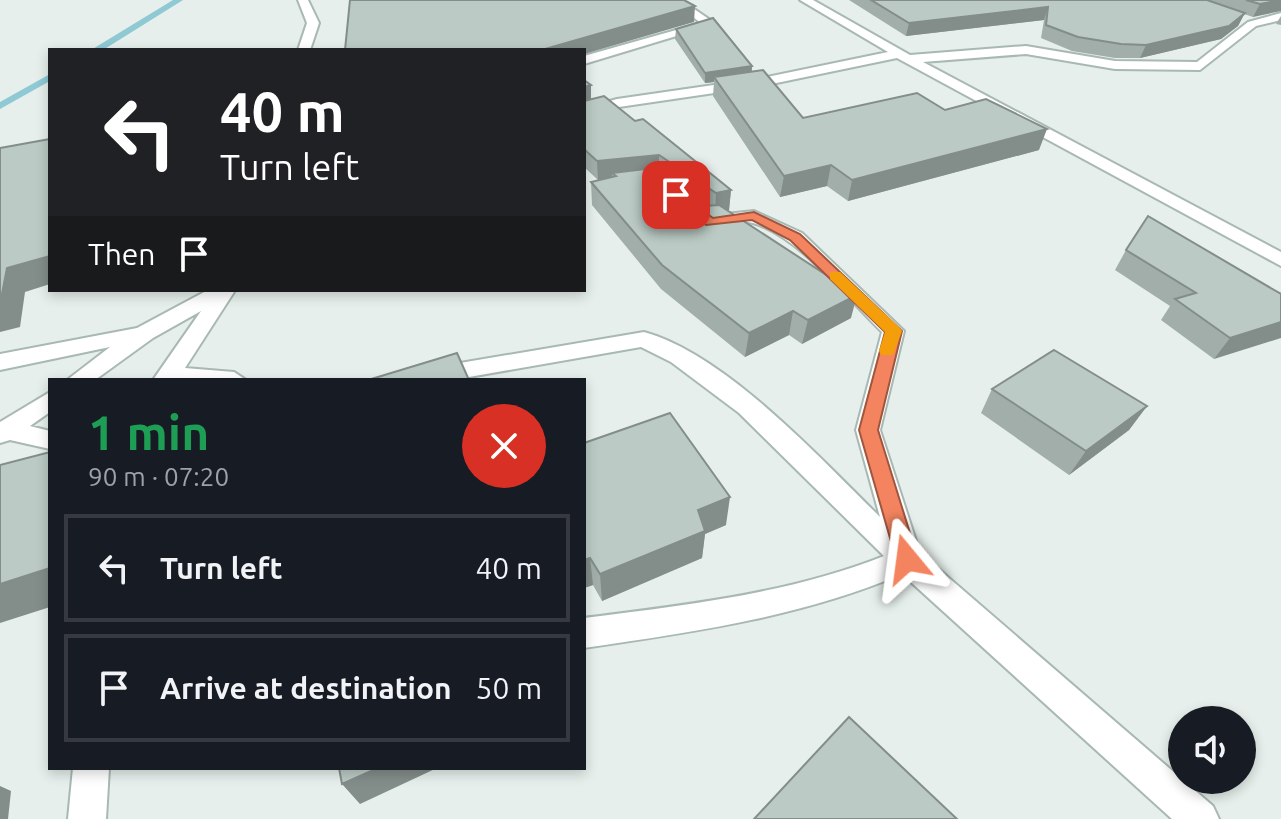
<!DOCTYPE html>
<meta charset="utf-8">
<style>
body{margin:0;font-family:Ubuntu,sans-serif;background:#20242c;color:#f1f3f6;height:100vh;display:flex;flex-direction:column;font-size:30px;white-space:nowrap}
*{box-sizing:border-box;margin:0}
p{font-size:26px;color:#9ea1a6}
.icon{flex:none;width:44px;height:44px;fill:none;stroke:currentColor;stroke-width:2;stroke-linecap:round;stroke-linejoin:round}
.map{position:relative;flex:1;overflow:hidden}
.sheet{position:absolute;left:48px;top:378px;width:538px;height:392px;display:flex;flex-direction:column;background:#171b24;border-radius:0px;box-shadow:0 4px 12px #0003}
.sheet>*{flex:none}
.top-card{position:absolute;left:48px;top:48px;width:538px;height:244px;border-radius:0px;box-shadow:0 4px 12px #0003;background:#202124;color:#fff;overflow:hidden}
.buttons{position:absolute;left:1168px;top:706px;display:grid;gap:16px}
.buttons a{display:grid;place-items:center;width:88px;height:88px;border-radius:50%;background:#171b24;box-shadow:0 4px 12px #0003;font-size:40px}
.pin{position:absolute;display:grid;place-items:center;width:68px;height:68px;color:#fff;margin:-34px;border-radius:16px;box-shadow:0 4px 12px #0006}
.me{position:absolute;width:88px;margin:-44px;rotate:344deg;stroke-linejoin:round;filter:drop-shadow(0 0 6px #0008)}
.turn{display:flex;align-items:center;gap:28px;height:168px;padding:0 40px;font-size:36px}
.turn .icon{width:104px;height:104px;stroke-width:2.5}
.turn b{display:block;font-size:56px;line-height:68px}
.then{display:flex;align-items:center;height:76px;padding:0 40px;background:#0003;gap:16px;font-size:30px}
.round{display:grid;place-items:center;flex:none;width:84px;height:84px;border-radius:42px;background:#20242c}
.overview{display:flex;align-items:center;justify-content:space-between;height:136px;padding:0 40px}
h1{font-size:48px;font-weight:700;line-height:60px;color:#1e9e55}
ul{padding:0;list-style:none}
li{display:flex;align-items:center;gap:24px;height:108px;margin:0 16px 12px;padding:0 24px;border:4px solid #363941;border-radius:0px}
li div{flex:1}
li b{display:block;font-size:30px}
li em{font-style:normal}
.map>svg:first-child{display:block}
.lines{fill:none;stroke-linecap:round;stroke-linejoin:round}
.stream{fill:#8ec9d4;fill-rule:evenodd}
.street-casing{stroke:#a8b8b2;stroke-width:4}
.street{fill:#fff;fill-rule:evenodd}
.wall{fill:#a1aea9}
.shaded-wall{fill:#838d89}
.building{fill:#bbcac4;stroke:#838d89;stroke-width:2}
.route{fill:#f4845f;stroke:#9f563e;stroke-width:2}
.slow{fill:#f59e0b}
</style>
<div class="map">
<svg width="1281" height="819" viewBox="0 0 1281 819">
<rect width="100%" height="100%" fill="#e6efeb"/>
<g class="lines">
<path class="stream" d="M 173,0 L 183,0 L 103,50 L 91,50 Z
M 50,74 L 50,81 L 0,109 L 0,102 Z"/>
<g class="street-casing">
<path id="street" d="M 298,0 L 308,0 L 319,23 L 310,50 L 298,50 L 307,23 Z
M 670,0 L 681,0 L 716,24 L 584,64 L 584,56 L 701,23 Z
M 800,0 L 813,0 L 910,55 L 1026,46 L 1115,61 L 1197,62 L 1248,22 L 1281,13 L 1281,20 L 1256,26 L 1200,70 L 1115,69 L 1026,54 L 923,62 L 1281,252 L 1281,266 L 897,58 L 762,86 L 619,107 L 584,117 L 584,108 L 617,99 L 762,78 L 888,52 Z
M 754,211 L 802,233 L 904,331 L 880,430 L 920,553 L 1213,806 L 1219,819 L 1172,819 L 902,574 C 801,617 693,632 584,648 L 584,618 C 685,605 788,594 884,556 L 739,413 L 671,362 L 641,347 L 452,380 L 395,380 L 407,372 L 644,332 C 725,354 821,459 880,517 L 856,430 L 882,332 C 848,299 799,236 753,223 C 737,218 713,234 699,221 L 708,216 Z
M 208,290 L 234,292 L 185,368 L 234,372 L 246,380 L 153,380 L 201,311 L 153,338 L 95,380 L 67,380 L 110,347 L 0,370 L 0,354 L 137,328 Z
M 50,392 L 50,412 L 30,426 L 50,431 L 50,449 L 10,440 L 0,443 L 0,422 Z
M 73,768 L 109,768 L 106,819 L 68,819 Z"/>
</g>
<use href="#street" class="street"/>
</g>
<path class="wall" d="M 849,0 L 1281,0 L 1253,17 L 1244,14 L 1238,26 L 1221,39 L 1140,58 L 1115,58 L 1072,51 L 1041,38 L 1044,20 L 906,36 Z
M 1281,16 L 1281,25 L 1276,24 Z
M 676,29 L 752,66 L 752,72 L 803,118 L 945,110 L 1039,150 L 848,201 L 827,186 L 780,197 L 713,96 L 714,82 L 705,83 L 675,39 Z
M 584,80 L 591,99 L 635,121 L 731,190 L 729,210 L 727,210 L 851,318 L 802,344 L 789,335 L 745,357 L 661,289 L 592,205 L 591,182 L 598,180 L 584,167 Z
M 1126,250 L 1281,294 L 1214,359 L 1161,320 L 1170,306 L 1115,270 Z
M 992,389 L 1147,406 L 1129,430 L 1069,475 L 981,413 Z
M 584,443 L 726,525 L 705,534 L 702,558 L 602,601 L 593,585 L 584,588 Z"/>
<path class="shaded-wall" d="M 1281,0 L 1281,11 L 1253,17 L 1260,4 Z
M 695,6 L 694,22 L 584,54 L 584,50 L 545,50 L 545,49 Z
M 1048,7 L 1044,20 L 906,36 L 909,23 Z
M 1245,13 L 1238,26 L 1221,39 L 1140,58 L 1146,45 Z
M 752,66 L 751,77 L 714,77 L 714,82 L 705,83 L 705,73 Z
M 591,85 L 591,103 L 584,105 L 584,87 Z
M 1047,129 L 1039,150 L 848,201 L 852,180 Z
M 659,155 L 659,174 L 616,176 L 612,173 L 612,179 L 598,181 L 597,161 Z
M 831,165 L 827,186 L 780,197 L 784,176 Z
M 731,190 L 729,210 L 715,213 L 716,193 Z
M 50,256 L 50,284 L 25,292 L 20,327 L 0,332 L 0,304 L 7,268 Z
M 857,295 L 851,318 L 802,344 L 808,320 Z
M 793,311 L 789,335 L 745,357 L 749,333 Z
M 1281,322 L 1281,338 L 1214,359 L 1230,338 Z
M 1147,406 L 1129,430 L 1069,475 L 1086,451 Z
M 730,497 L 726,525 L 705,534 L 702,558 L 602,601 L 600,574 L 698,510 Z
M 590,558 L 593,585 L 584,588 L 584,560 Z
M 50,568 L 50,607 L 0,623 L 0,584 Z
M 378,768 L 437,768 L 360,804 L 342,784 Z
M 0,786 L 11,791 L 8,819 L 0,819 Z"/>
<path class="building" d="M 350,0 L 684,0 L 695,6 L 545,49 L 547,50 L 345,50 Z
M 871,0 L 1207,0 L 1245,13 L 1229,26 L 1146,45 L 1121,44 L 1078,37 L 1046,25 L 1048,7 L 909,23 Z
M 1246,0 L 1281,0 L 1260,4 Z
M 713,18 L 752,66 L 705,73 L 676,29 Z
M 763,70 L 803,118 L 917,93 L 945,110 L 986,99 L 1047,129 L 852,180 L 831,165 L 784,176 L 714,77 Z
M 584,80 L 591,85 L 584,87 Z
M 604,96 L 635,121 L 643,119 L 731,190 L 716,193 L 659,155 L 597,161 L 584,149 L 584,101 Z
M 50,139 L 50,256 L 7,268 L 0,304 L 0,148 Z
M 654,168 L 704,206 L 719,205 L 857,295 L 808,320 L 793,311 L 749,333 L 662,265 L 591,182 L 616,176 L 612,173 Z
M 1148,216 L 1281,294 L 1281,322 L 1230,338 L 1175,299 L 1196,293 L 1126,250 Z
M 1054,350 L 1147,406 L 1086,451 L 992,389 Z
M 457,353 L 469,380 L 368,380 Z
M 670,413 L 730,497 L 698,510 L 705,531 L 600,574 L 590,558 L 584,560 L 584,443 Z
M 50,452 L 50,568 L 0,584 L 0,465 Z
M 849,717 L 957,819 L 754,819 Z
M 339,768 L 378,768 L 342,784 Z"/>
<path class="route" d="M 676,192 L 713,218 L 754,212 L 800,234 L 902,331 L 878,430 L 918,559 L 914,566 L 899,566 L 896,559 L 859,430 L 885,332 L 790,240 L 752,220 L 706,225 L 671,198 L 670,195 Z"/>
<path class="slow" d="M 830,272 L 840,272 L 899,327 L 902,331 L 893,355 L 881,355 L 879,351 L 885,332 L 830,279 Z"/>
</svg>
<div class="buttons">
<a><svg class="icon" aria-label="sound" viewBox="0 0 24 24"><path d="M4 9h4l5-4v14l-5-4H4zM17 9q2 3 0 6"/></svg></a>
</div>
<div class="pin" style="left:676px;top:195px;background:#d93025"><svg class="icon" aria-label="arrive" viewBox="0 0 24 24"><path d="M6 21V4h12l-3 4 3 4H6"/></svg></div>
<svg class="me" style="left:907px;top:559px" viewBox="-20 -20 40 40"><path d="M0-17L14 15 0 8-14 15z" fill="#f4845f" stroke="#fff" stroke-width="4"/></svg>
<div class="top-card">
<div class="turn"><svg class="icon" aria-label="left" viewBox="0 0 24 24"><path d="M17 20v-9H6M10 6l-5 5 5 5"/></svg><div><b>40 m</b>Turn left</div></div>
<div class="then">Then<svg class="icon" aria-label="arrive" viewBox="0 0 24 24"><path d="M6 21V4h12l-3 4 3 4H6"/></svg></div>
</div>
<section class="sheet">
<div class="overview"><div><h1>1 min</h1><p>90 m · 07:20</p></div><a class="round" style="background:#d93025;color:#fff"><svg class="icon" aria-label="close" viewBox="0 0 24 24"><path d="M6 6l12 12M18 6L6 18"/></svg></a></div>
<ul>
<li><svg class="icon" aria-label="left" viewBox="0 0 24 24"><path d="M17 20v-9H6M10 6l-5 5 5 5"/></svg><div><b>Turn left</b></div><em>40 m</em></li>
<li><svg class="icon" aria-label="arrive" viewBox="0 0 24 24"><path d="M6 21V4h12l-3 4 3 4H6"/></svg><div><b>Arrive at destination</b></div><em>50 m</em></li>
</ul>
</section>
</div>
